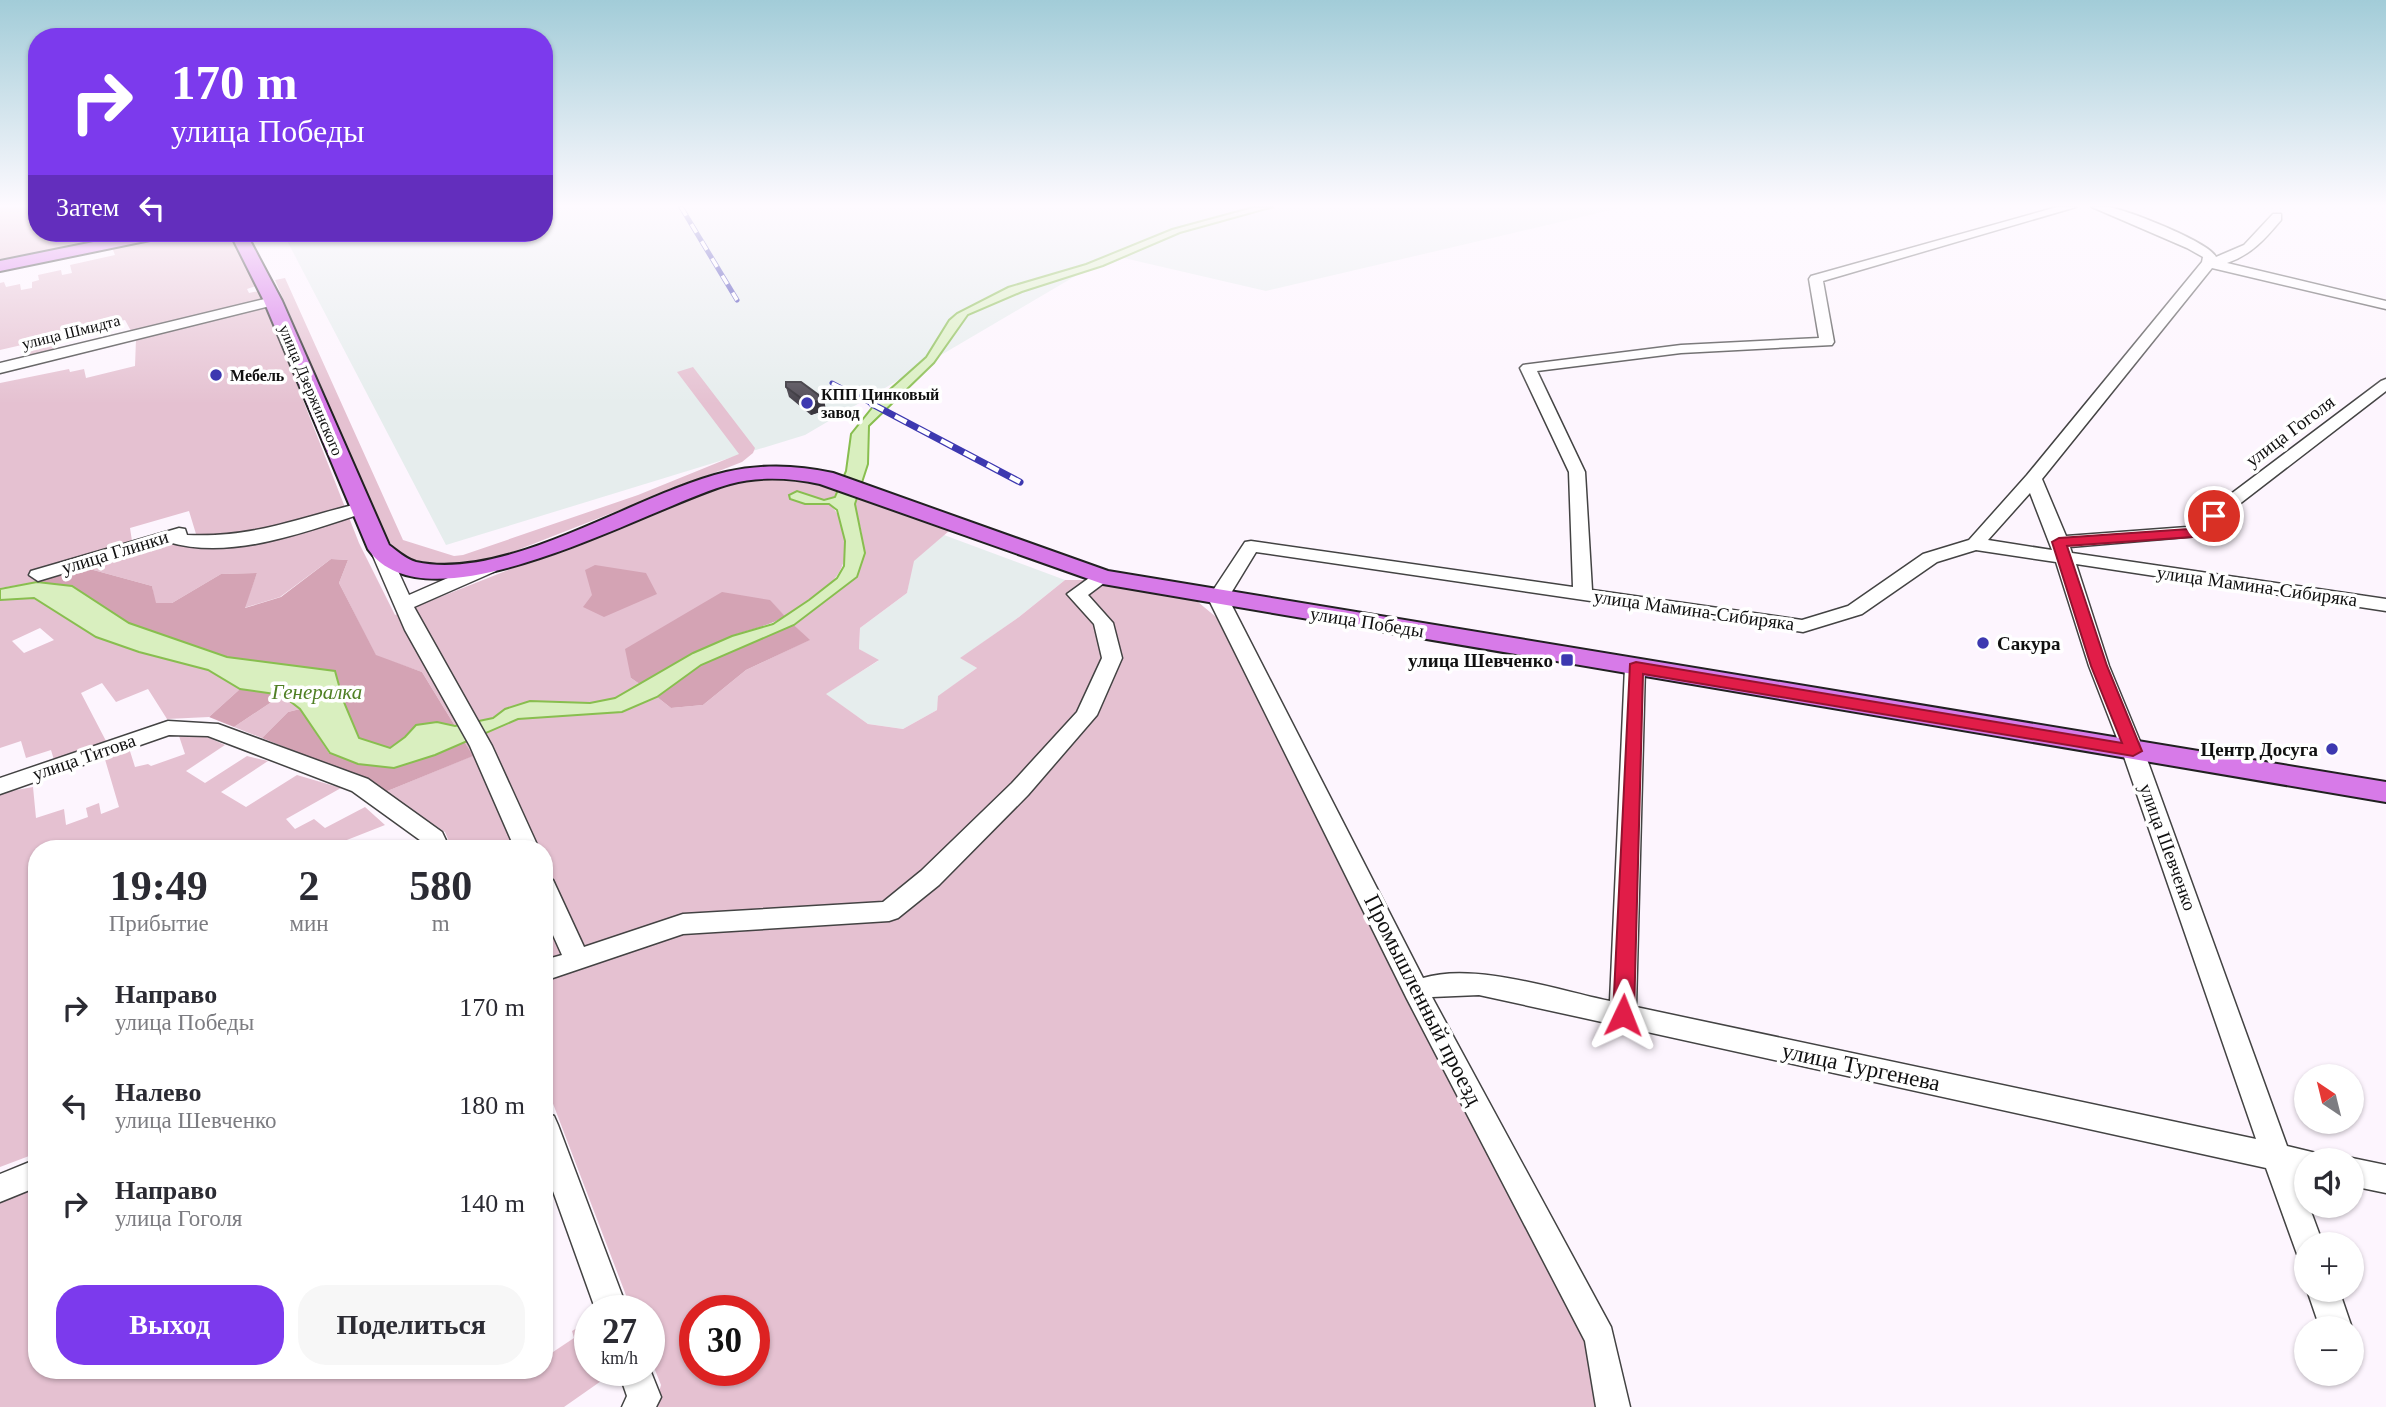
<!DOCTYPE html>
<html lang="ru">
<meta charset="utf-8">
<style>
body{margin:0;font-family:"Times New Roman",serif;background:#f7f7f7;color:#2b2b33;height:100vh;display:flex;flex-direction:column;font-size:26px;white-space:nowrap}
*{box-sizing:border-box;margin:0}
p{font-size:23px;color:#7c7c81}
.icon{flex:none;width:38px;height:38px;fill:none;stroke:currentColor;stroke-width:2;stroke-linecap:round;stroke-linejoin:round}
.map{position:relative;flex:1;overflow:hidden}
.drawer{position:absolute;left:28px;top:840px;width:525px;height:539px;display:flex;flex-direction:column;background:#fff;border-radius:28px;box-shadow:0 2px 5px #0004}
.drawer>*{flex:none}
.banner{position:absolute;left:28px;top:28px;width:525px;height:214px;border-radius:28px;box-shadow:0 2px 5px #0004;background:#7c3aed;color:#fff;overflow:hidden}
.needle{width:46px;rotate:325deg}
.tools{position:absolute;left:2294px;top:1064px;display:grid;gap:14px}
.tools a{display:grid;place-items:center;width:70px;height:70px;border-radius:50%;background:#fff;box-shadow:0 2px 5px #0004;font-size:35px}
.speed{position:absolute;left:574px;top:1295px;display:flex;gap:14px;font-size:35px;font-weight:700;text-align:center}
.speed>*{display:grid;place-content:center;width:91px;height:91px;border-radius:50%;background:#fff;box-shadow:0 2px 5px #0004;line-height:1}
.speed small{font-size:18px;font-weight:400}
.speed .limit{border:10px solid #d22;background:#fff;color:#111}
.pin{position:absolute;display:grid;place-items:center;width:60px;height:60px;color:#fff;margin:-30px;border:4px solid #fff;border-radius:50%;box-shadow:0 2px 7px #0007}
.me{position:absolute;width:77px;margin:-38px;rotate:2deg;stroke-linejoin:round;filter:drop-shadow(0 0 5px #0008)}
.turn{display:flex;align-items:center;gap:24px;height:147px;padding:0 28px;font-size:32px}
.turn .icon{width:91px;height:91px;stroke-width:2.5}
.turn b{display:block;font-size:49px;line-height:60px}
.then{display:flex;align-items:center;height:66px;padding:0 28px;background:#0003;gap:14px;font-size:26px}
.eta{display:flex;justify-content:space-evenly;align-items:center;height:119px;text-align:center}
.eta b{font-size:42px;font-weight:700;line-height:49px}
.primary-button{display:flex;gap:14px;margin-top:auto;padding:14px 28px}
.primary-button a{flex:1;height:80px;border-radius:28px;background:#7c3aed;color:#fff;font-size:28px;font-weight:700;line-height:80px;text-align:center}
.primary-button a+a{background:#f7f7f7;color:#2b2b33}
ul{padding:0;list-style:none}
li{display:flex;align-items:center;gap:21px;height:98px;padding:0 28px}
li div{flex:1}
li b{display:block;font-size:26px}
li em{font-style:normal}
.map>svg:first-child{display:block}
.industrial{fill:#e6eded}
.green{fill:#e5c1d1;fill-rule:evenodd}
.forest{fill:#d4a3b4}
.water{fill:#d9efbf;stroke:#88be4f;stroke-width:2}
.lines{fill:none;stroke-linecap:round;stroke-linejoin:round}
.minor-casing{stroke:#434343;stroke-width:3}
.major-casing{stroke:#212121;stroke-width:4}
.minor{fill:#fff;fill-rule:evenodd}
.major{fill:#d77ae8;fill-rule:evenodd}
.rail-far1-casing{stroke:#3d38b0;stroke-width:5}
.rail-casing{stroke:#3d38b0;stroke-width:7}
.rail-far1{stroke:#fff;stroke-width:3.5;stroke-dasharray:10;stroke-linecap:butt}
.rail{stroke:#fff;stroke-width:4.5;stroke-dasharray:13;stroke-linecap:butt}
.wall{fill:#47434c}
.shaded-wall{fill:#3a373e}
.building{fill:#534e58;stroke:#3a373e;stroke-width:2}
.route{fill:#e11d48;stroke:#92132f;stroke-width:2}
.poi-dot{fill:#3d38b0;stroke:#fff;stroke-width:2.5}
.labels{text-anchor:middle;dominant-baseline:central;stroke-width:7;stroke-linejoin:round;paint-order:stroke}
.far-street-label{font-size:16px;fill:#101010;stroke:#fff}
.far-poi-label{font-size:16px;font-weight:bold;fill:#101010;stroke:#fff;text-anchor:start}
.street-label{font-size:19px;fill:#101010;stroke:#fff}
.poi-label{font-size:19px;font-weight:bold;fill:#101010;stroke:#fff;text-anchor:end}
.water-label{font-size:21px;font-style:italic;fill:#508025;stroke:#fff}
.near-street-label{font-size:23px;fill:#101010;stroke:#fff}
</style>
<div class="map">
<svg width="2386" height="1407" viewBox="0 0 2386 1407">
<rect width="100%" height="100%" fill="#fdf5fe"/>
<path class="industrial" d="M 544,207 L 1624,207 L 1266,291 L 1111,255 L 805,435 L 446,545 L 283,233 L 544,233 Z
M 944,535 L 1065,580 L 1019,617 L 961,658 L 977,668 L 939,696 L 937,710 L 903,729 L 868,724 L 825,694 L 878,661 L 859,649 L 860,628 L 907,593 L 913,561 Z"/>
<path class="green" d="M 0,207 L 37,207 L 37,233 L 79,233 L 81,238 L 108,233 L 143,233 L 0,260 Z
M 172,233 L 230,234 L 256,286 L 247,289 L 249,293 L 259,291 L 265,303 L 359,543 L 395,615 L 696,495 C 745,479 788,471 838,490 L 835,497 L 824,500 L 797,491 L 790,499 L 805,504 L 829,504 C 839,512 840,521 843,533 C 855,578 818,594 785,616 L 769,600 L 631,678 L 641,685 L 615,698 L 590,703 L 530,701 L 505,709 L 493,718 L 455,726 L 422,672 L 376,656 L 339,583 L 348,560 L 331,559 L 280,597 L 244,608 L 257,573 L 221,574 L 172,603 L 155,604 L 152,586 L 86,568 L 196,534 L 189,511 L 130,528 L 132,541 L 38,569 L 37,582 L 0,588 L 0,383 L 69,369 L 70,372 L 84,369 L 86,378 L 135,366 L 136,339 L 146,328 L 131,331 L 125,320 L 51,336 L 55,349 L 30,355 L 26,344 L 0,350 L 0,283 L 4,282 L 6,287 L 20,284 L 21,290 L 32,288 L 32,282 L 39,280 L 38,275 L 61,270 L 62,275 L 72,273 L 70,265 L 115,255 L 111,245 Z
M 285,278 L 403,540 L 454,556 L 463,555 L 638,495 L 739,454 L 677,372 L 693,367 L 755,448 L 753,453 L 742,462 L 510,553 L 482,560 L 438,564 L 412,561 L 396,551 L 384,534 L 275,280 Z
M 858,497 L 949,531 L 914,561 L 907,593 L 860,628 L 859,649 L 879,660 L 826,694 L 868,724 L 903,729 L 937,710 L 938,696 L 977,668 L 960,658 L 1019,617 L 1065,580 L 1096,580 L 1181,598 L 1198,602 L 1216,617 L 1591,1344 L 1601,1407 L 655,1407 L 661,1385 L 649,1355 L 649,1311 L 632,1311 L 544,1080 L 544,849 L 452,849 L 445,832 L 385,792 L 472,756 L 464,741 L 518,719 L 622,712 L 657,697 L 671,708 L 703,705 L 746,670 L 809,640 L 794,625 L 857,577 L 862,534 L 855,504 ZM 695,1311 L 754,1311 L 754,1370 L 695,1370 Z
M 34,598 L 139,652 L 208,670 L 240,689 L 209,717 L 167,719 L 148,689 L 116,702 L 102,683 L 81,693 L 106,741 L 54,760 L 51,750 L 26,758 L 21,741 L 0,748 L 0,600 ZM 40,628 L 54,640 L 24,653 L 12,641 Z
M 282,695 L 300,709 L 288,712 L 262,738 L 234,727 Z
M 203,735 L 225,745 L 186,771 L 205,783 L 247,756 L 268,761 L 221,792 L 246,807 L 297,775 L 341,788 L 286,819 L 295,829 L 314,819 L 325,828 L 365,807 L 385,825 L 324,849 L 37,849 L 37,1153 L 0,1167 L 0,793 L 33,787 L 36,818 L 64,809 L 66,825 L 88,817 L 86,808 L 99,803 L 101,814 L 119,807 L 104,756 L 129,748 L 135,767 L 148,764 L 151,766 L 185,754 L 179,736 Z
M 37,1183 L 37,1370 L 544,1370 L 544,1358 L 574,1338 L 572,1331 L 584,1324 L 590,1340 L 590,1370 L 601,1370 L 604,1379 L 564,1407 L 0,1407 L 0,1198 Z"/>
<path class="forest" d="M 331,559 L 348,560 L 339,583 L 376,655 L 422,672 L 455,726 L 437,722 L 416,725 L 405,737 L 390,748 L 359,738 L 343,700 L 335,671 L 227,657 L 129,623 L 72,586 L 37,582 L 86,568 L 152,586 L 156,603 L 172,603 L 221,574 L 257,573 L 245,608 L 281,597 Z
M 595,565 L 646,573 L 657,594 L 604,617 L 583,607 L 592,595 L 585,570 Z
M 722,592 L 770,600 L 785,616 C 768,627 748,629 729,637 C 697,650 670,667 641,685 L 631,678 L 625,649 Z
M 794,625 L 810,640 L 746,670 L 703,705 L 671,708 L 657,697 L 701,665 Z
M 240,689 L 282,695 L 234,727 L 209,717 Z
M 300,709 L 329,753 L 435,755 L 464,741 L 473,756 L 385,792 L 367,780 L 262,738 L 288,712 Z"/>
<path class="water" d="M 1253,207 L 1274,207 L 1180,233 L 1103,266 L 1022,292 L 968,315 L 934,363 L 869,426 L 868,464 L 855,504 L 865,553 L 857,577 L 794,625 L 701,665 L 657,697 L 622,712 L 518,719 L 435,755 L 394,768 L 358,764 L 330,753 L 300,709 L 282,695 L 240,689 L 208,670 L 139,652 L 96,637 L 34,598 L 0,600 L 0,589 L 37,582 L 72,586 L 129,623 L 227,657 L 335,671 L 343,700 L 359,738 L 390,748 L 405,737 L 416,725 L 437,722 L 455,726 L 493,718 L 505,709 L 530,701 L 590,703 L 615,698 L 693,653 L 732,636 L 773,624 L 809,600 L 837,578 L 844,566 L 845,541 L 837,510 L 829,504 L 805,504 L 790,499 L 789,495 L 797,491 L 824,500 L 835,497 L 846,471 L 851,434 L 879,399 L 926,357 L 949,320 L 957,313 L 1008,287 L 1086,264 L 1172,229 Z"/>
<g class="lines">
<g class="minor-casing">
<path id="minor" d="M 2057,207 L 2076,207 L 1823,281 L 1834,342 L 1832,345 L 1681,353 L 1537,371 L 1585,472 L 1592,590 L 1802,620 L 1848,606 L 1923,554 L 1969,540 L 2027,475 L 2202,262 L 2203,257 L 2187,248 L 2092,207 C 2097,207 2103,206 2108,207 C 2128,210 2209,242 2216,257 L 2244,245 L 2273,214 L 2281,214 L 2281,220 C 2265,239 2251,255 2227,263 L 2386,301 L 2386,309 L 2212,268 L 2042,479 L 2066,536 L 2187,527 L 2381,381 L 2386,379 L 2386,391 L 2198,536 L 2070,547 L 2072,553 L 2386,599 L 2386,611 L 2076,564 L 2109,666 L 2144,751 L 2287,1146 L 2316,1153 L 2319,1160 L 2306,1160 L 2306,1176 L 2298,1175 L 2306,1206 L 2309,1206 L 2323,1244 L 2306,1244 L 2306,1258 L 2297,1254 L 2266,1168 L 1479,995 L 1432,997 L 1611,1327 L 1630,1407 L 1596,1407 L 1585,1341 L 1407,999 L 1208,598 L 1245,542 L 1251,541 L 1573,587 L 1569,472 L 1520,368 L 1523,365 L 1681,345 L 1819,338 L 1809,279 L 1811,276 ZM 2030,493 L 2052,550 L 1988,540 ZM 1976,550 L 2056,562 L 2089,666 L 2122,751 L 2256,1139 L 1636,1007 L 1645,667 L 1642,662 L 1628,662 L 1625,667 L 1610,1001 C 1557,990 1474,962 1423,978 L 1228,598 L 1256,552 L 1803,632 L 1862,614 L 1937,562 Z
M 273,297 L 278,298 L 278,304 L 0,373 L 0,363 Z
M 361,503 L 370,508 L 367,512 C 306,531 233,561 168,542 L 38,581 L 29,575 L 31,571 L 179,528 L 185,529 L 187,535 C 254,538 298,518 361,503 Z
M 379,544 L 388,549 L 409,595 L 482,563 L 489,561 L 498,567 L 496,571 L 414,607 L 492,746 L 539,849 L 515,849 L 470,746 L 405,630 L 370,549 Z
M 1103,571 L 1112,577 L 1088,595 L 1113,623 L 1122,658 L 1097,715 L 1028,795 L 939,885 L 898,918 L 889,921 L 683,934 L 544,981 L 544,960 L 562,955 L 544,915 L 544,878 L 553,880 L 584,947 L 683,914 L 883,902 L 921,871 L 1012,783 L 1077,712 L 1102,658 L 1094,624 L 1067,594 L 1096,573 Z
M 168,721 L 218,724 L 368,779 L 442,832 L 450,849 L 426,849 L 424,843 L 352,791 L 208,736 L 169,735 L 0,794 L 0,778 Z
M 544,1112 L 554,1116 L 558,1125 L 628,1311 L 596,1311 L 544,1166 Z
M 2352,1158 L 2386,1165 L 2386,1193 L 2352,1186 L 2352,1160 L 2347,1160 Z
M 37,1159 L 37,1187 L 0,1202 L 0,1174 Z
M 2307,1290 L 2339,1290 L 2352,1328 L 2320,1328 Z
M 649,1367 L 661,1397 L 656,1407 L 622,1407 L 627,1396 L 618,1370 L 649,1370 Z"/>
</g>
<g class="major-casing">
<path id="major" d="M 138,233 L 168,233 L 160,238 L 0,271 L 0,261 Z
M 230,233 L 246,233 L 282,301 L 389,545 C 397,551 406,559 416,562 C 508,582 637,493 726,472 C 761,464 798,465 833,473 L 1108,571 L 2386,782 L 2386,802 L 1103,584 L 820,484 C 792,478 759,476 730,484 C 655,504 428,637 368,549 L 264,301 Z"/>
</g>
<use href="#minor" class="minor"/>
<use href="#major" class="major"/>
<g class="rail-far1-casing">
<path id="rail-far1" d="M 681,207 L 737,300
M 832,383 L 876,406"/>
</g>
<g class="rail-casing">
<path id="rail" d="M 872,404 L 1020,482"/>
</g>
<use href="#rail-far1" class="rail-far1"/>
<use href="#rail" class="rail"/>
</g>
<path class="wall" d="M 786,387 L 826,410 L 811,415 L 789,397 Z"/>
<path class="shaded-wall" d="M 824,399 L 826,410 L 811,415 L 809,404 Z"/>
<path class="building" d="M 786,382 L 801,382 L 824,399 L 809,404 L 786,387 Z"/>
<linearGradient id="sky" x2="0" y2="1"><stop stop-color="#a2ccd8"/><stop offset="0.51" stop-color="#fefaff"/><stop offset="1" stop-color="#fefaff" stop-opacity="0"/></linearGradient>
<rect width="2386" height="404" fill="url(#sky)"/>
<path class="route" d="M 2214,512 L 2218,513 L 2218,519 L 2192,537 L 2067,546 L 2107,666 L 2142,751 L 2133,756 L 1643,674 L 1634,1015 L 1631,1021 L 1623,1024 L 1616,1021 L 1613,1015 L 1630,664 L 1636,662 L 2122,743 L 2091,666 L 2052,542 L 2059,538 L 2189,529 Z"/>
<g class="poi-dot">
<circle cx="216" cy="375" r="7"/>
<circle cx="807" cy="403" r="7"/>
<circle cx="1983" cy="643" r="7"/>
<rect x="1560" y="653" width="14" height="14" rx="3.5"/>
<circle cx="2332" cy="749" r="7"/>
</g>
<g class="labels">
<g class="far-street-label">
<text transform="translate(71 332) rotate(-14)">улица Шмидта</text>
<text transform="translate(311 390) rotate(67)">улица Дзержинского</text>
</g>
<g class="far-poi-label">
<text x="230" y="375">Мебель</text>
<text x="821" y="394">КПП Цинковый<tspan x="821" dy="18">завод</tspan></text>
</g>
<g class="street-label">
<text transform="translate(2290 431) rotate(-37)">улица Гоголя</text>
<text transform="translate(115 552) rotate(-17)">улица Глинки</text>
<text transform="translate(2257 586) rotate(8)">улица Мамина-Сибиряка</text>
<text transform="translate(1694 610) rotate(8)">улица Мамина-Сибиряка</text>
<text transform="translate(1367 622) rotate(9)">улица Победы</text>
<text transform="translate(84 757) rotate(-19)">улица Титова</text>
<text transform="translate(2168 847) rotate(70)">улица Шевченко</text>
</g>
<g class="poi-label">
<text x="1997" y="643" text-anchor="start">Сакура</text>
<text x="1553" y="660">улица Шевченко</text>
<text x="2318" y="749">Центр Досуга</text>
</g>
<g class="water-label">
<text x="317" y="692">Генералка</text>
</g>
<g class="near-street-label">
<text transform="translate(1423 1000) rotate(63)">Промышленный проезд</text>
<text transform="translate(1861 1067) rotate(12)">улица Тургенева</text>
</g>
</g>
</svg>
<div class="tools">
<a><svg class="needle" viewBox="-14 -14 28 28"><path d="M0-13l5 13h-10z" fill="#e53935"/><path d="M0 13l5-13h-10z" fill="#7c7c81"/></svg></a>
<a><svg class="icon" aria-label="sound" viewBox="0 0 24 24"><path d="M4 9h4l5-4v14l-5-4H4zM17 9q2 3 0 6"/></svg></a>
<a>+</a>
<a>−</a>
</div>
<div class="speed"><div>27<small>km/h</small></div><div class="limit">30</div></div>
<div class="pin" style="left:2214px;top:516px;background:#d93025"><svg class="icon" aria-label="arrive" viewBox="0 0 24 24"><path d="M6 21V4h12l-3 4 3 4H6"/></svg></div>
<svg class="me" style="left:1623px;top:1015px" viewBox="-20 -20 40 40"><path d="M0-17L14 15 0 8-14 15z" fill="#e11d48" stroke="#fff" stroke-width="4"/></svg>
<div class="banner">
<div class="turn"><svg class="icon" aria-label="right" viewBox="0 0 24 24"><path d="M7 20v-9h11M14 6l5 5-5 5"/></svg><div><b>170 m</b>улица Победы</div></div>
<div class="then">Затем<svg class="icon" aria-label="left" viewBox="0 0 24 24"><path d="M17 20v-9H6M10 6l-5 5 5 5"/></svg></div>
</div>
<section class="drawer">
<div class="eta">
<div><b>19:49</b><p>Прибытие</p></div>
<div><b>2</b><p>мин</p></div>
<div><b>580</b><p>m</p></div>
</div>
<ul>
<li><svg class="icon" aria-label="right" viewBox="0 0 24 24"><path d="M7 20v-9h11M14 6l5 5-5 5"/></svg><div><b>Направо</b><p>улица Победы</p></div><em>170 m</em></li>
<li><svg class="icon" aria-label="left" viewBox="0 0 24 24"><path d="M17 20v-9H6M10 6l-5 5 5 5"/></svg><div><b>Налево</b><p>улица Шевченко</p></div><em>180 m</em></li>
<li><svg class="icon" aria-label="right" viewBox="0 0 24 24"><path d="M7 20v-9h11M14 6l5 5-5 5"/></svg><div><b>Направо</b><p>улица Гоголя</p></div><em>140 m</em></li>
</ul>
<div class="primary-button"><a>Выход</a><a>Поделиться</a></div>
</section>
</div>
